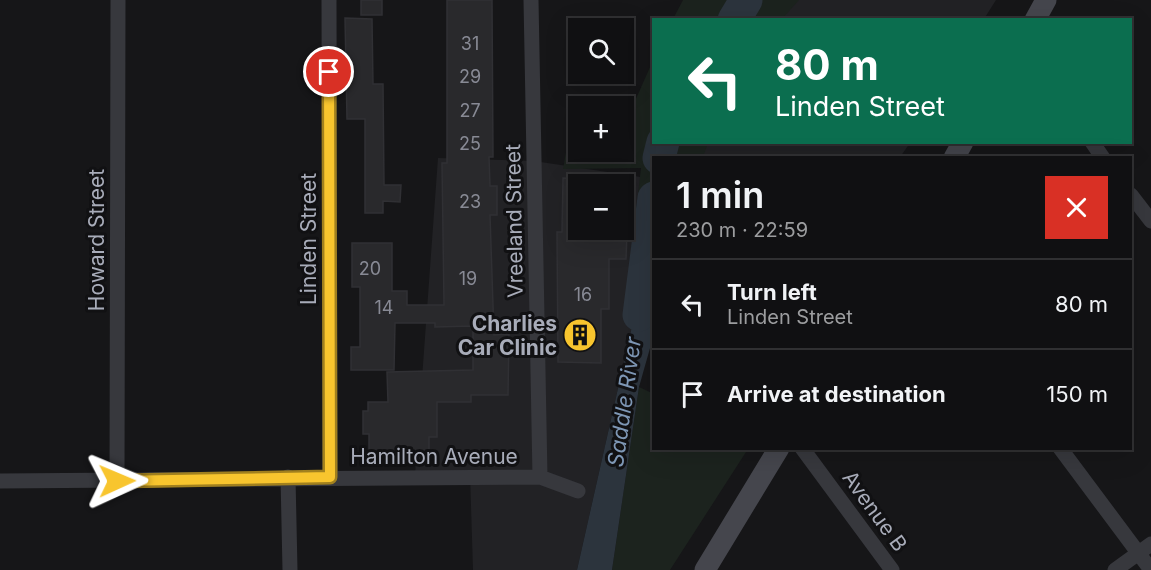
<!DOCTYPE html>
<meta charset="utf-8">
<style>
body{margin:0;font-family:Inter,sans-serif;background:#19191b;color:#f1f3f6;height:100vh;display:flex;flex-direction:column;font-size:22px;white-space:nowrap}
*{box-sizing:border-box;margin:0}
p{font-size:20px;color:#9c9d9f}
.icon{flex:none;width:33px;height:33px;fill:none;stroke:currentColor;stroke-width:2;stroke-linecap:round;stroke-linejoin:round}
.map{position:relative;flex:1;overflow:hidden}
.side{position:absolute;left:652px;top:156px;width:480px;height:294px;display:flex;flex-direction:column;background:#101012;border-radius:0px;box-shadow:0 6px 24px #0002,0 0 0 2px #303032}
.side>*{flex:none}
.banner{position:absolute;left:652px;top:18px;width:480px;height:126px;border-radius:0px;box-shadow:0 6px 24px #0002,0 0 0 2px #303032;background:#0b6e4f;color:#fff;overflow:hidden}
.tools{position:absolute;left:568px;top:18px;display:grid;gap:12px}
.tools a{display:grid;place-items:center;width:66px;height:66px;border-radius:0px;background:#101012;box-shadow:0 6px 24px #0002,0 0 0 2px #303032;font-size:30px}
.pin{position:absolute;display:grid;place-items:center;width:51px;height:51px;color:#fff;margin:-26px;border:3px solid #fff;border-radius:50%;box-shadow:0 2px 6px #0007}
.me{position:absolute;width:66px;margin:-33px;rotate:89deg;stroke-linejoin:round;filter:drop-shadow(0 0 4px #0008)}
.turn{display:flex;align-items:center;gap:21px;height:126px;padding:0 24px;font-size:27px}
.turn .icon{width:78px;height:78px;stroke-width:2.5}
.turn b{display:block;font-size:42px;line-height:51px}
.round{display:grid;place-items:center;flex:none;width:63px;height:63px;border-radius:0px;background:#19191b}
.summary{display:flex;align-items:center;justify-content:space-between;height:102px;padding:0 24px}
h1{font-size:36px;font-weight:600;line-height:45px}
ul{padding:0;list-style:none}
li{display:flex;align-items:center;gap:18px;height:90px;padding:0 24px;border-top:2px solid #303032}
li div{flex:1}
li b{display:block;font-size:22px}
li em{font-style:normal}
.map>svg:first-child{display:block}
.built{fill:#222225;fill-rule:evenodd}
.green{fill:#1c231e}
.water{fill:#2c343d}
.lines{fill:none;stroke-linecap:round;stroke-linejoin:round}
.river{stroke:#2c343d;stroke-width:33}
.building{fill:#29292c;stroke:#303034;stroke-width:1.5}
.street{stroke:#37383d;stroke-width:15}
.secondary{stroke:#45464d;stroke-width:21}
.route-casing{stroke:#a1801e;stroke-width:15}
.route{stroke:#f8c52e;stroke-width:10}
.labels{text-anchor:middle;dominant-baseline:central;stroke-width:6;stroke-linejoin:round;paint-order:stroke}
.number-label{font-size:18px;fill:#888a95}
.street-label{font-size:21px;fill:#a8acb9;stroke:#111113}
.poi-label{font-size:21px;font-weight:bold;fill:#a8acb9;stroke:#111113;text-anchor:end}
.water-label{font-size:22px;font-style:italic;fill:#7e97b5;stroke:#111113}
</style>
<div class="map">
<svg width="1151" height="570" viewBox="0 0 1151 570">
<rect width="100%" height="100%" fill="#161618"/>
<path class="built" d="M 782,0 L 996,0 L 984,19 L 768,20 Z
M 691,143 L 910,143 L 900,157 L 681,158 Z
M 438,158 L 534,161 L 654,179 L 654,229 L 577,570 L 473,570 L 470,474 L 415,475 ZM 579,184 L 624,184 L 624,230 L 579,230 Z"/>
<path class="green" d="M 683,0 L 799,0 L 782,19 L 673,19 Z
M 654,58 L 654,142 L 708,143 L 703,157 L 654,158 L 654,214 L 635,220 L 641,168 L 563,169 L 568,141 L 579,138 L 579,152 L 624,152 L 624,126 Z
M 639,387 L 654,394 L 654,448 L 743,448 L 746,452 L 670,570 L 612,570 Z"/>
<path class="water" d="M 654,229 L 654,334 L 639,387 L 612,570 L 577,570 Z"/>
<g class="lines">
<path class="river" d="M 734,20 L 746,0
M 659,158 L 663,142
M 639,315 L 654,198"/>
</g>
<path class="building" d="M 361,0 L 382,0 L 382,15 L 361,15 Z
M 447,0 L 492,0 L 493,157 L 489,157 L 490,186 L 497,186 L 497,215 L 490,215 L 494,335 L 509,334 L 508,395 L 471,395 L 471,402 L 437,402 L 437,437 L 429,437 L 429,451 L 369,451 L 369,434 L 363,434 L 363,411 L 368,411 L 368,402 L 388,402 L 387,372 L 473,370 L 473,326 L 435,327 L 435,323 L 395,323 L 394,370 L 351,370 L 351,347 L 360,347 L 360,287 L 352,287 L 352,243 L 392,243 L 392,291 L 407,291 L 407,305 L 444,305 L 442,163 L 447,163 Z
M 345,18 L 372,19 L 373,84 L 383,84 L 384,185 L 401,185 L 400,202 L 383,201 L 383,213 L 365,213 L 365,119 L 347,119 Z
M 563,178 L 579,179 L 579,232 L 627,232 L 626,259 L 609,259 L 609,309 L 601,309 L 601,363 L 558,362 L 557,232 L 562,232 Z"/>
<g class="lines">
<path class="street" d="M 329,0 L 330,477
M 531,0 L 540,477
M 1092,142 L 1103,158
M 1131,195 L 1151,221
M 802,448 L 892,570
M 1060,448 L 1151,570
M 288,477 L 290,570
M 0,481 L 540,477 L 578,491
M 117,481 L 118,0
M 1115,570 L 1151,544"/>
<path class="secondary" d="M 1035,20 L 1046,0
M 954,158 L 963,142
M 705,570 L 779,448"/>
</g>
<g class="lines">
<g class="route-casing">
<path id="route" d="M 117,481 L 330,477 L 329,72"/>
</g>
<use href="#route" class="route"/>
</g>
<defs>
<g id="building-disc" transform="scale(1.725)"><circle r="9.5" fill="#f8c52e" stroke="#111113"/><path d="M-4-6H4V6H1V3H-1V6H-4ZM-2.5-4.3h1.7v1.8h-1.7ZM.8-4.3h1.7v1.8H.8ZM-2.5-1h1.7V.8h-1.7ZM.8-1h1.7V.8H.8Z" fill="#111"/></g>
</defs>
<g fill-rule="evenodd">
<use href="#building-disc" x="580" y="335"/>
</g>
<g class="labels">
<g class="number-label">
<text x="470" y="43">31</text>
<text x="470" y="76">29</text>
<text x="470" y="110">27</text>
<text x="470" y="143">25</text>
<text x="470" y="201">23</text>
<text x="370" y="268">20</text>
<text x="468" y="278">19</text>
<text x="583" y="294">16</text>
<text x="384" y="307">14</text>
</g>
<g class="street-label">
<text transform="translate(514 221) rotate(-91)">Vreeland Street</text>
<text transform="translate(308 239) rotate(-90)">Linden Street</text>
<text transform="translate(96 240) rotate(-90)">Howard Street</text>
<text x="434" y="456">Hamilton Avenue</text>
<text transform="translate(875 511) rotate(54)">Avenue B</text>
</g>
<g class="poi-label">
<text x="557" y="323">Charlies<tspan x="557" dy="24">Car Clinic</tspan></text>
</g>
<g class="water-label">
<text transform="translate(624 402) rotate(-82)">Saddle River</text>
</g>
</g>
</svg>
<div class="tools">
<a><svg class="icon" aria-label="search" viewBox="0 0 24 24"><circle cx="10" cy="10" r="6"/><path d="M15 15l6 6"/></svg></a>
<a>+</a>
<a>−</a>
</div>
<div class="pin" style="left:329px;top:72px;background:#d93025"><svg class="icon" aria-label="arrive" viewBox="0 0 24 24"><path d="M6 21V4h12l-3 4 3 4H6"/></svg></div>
<svg class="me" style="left:117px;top:481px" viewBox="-20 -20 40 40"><path d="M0-17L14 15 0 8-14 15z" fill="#f8c52e" stroke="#fff" stroke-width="4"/></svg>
<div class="banner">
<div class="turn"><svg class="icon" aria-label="left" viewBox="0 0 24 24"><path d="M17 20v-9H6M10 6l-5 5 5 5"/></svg><div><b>80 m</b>Linden Street</div></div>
</div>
<section class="side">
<div class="summary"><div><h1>1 min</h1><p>230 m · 22:59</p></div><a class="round" style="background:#d93025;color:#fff"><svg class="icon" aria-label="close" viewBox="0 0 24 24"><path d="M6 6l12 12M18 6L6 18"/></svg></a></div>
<ul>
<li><svg class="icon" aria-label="left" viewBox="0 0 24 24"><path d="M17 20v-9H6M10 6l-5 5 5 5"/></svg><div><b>Turn left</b><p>Linden Street</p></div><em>80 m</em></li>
<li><svg class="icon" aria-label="arrive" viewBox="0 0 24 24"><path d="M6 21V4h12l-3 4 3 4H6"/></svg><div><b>Arrive at destination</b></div><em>150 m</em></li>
</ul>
</section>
</div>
